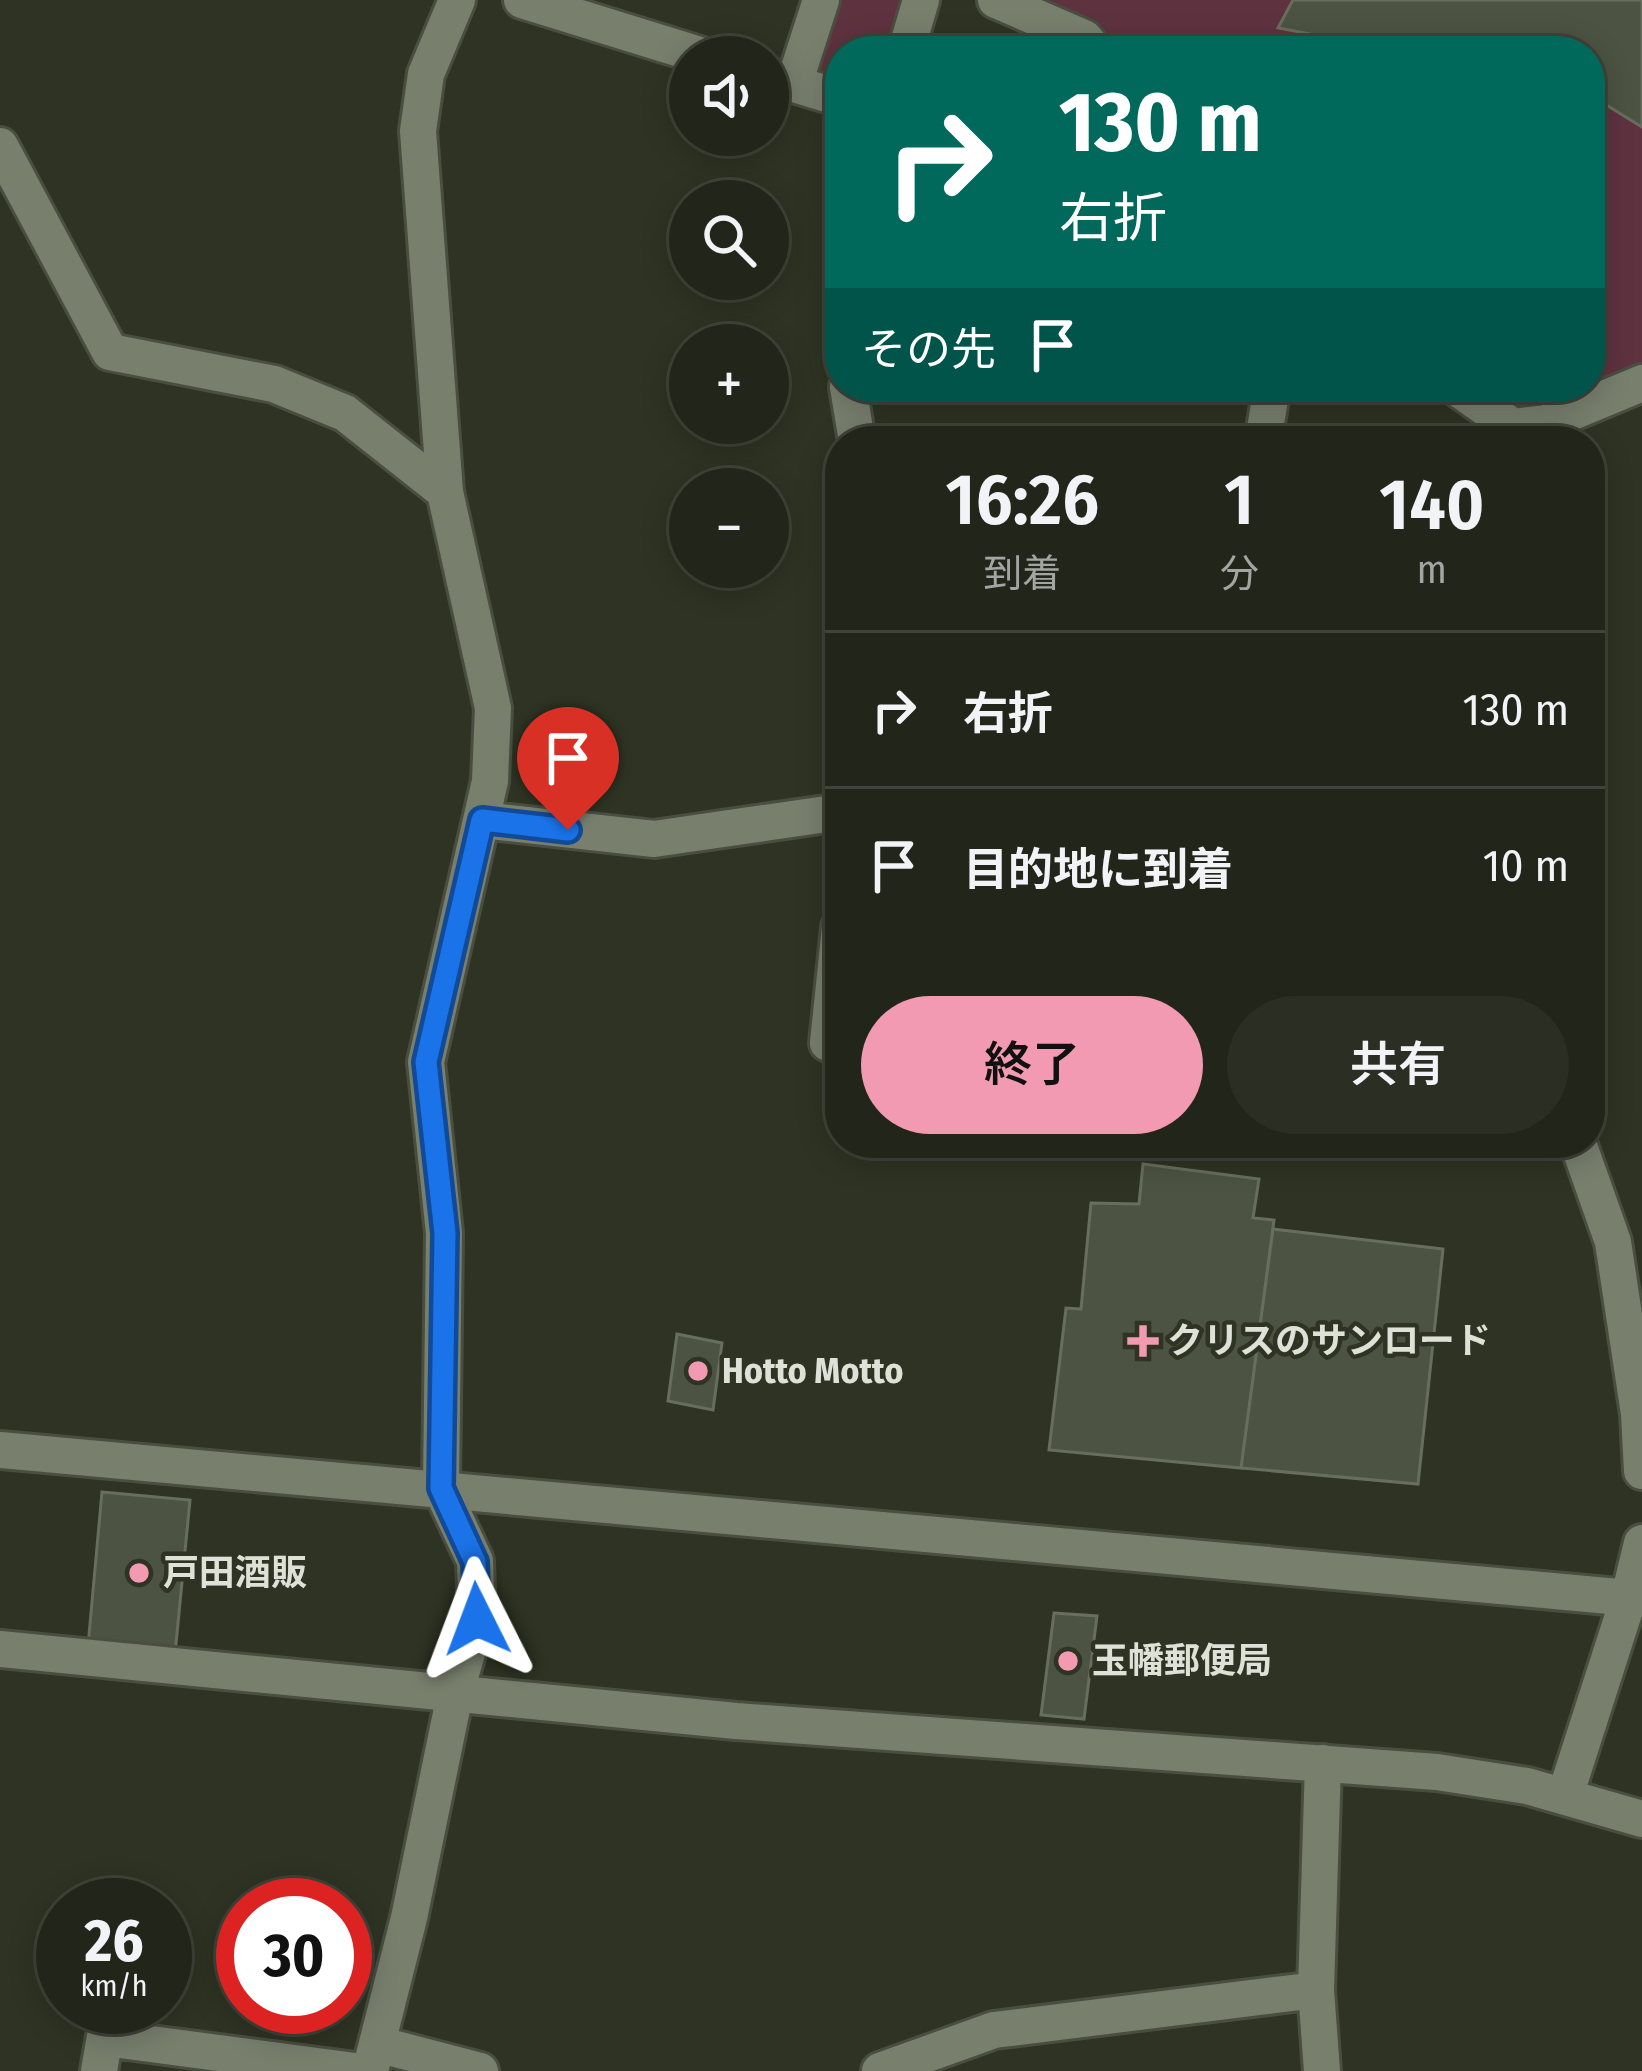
<!DOCTYPE html>
<html lang="ja">
<meta charset="utf-8">
<style>
body{margin:0;font-family:"Fira Sans Condensed","Noto Sans JP",sans-serif;background:#2a2e23;color:#f1f3f6;height:100vh;display:flex;flex-direction:column;font-size:45px;white-space:nowrap}
*{box-sizing:border-box;margin:0}
p{font-size:39px;color:#a2a5a2}
.icon{flex:none;width:66px;height:66px;fill:none;stroke:currentColor;stroke-width:2;stroke-linecap:round;stroke-linejoin:round}
.map{position:relative;flex:1;overflow:hidden}
.panel{position:absolute;left:825px;top:426px;width:780px;height:732px;display:flex;flex-direction:column;background:#22261a;border-radius:48px;box-shadow:0 6px 30px #0003,0 0 0 3px #3f4339}
.panel>*{flex:none}
.top-card{position:absolute;left:825px;top:36px;width:780px;height:366px;border-radius:48px;box-shadow:0 6px 30px #0003,0 0 0 3px #3f4339;background:#00695c;color:#fff;overflow:hidden}
.buttons{position:absolute;left:669px;top:36px;display:grid;gap:24px}
.buttons a{display:grid;place-items:center;width:120px;height:120px;border-radius:50%;background:#22261a;box-shadow:0 6px 30px #0003,0 0 0 3px #3f4339;font-size:60px}
.speed{position:absolute;left:36px;top:1878px;display:flex;gap:24px;font-size:60px;font-weight:700;text-align:center}
.speed>*{display:grid;place-content:center;width:156px;height:156px;border-radius:50%;background:#22261a;box-shadow:0 6px 30px #0003,0 0 0 3px #3f4339;line-height:1}
.speed small{font-size:30px;font-weight:400}
.speed .limit{border:18px solid #d22;background:#fff;color:#111}
.pin{position:absolute;display:grid;place-items:center;width:102px;height:102px;color:#fff;margin:-123px -51px;border-radius:50% 50% 50% 0;rotate:-45deg;box-shadow:0 0 12px #0007}
.pin .icon{rotate:45deg}
.me{position:absolute;width:132px;margin:-66px;rotate:357deg;stroke-linejoin:round;filter:drop-shadow(0 0 9px #0008)}
.turn{display:flex;align-items:center;gap:42px;height:252px;padding:0 36px;font-size:54px}
.turn .icon{width:156px;height:156px;stroke-width:2.5}
.turn b{display:block;font-size:84px;line-height:102px}
.then{display:flex;align-items:center;height:114px;padding:0 36px;background:#0003;gap:24px;font-size:45px}
.eta{display:flex;justify-content:space-evenly;align-items:center;height:204px;text-align:center}
.eta b{font-size:72px;font-weight:600;line-height:84px}
.button{display:flex;gap:24px;margin-top:auto;padding:24px 36px}
.button a{flex:1;height:138px;border-radius:72px;background:#f19ab2;color:#111;font-size:48px;font-weight:600;line-height:138px;text-align:center}
.button a+a{background:#2a2e23;color:#f1f3f6}
ul{padding:0;list-style:none}
li{display:flex;align-items:center;gap:36px;height:156px;padding:0 36px;border-top:3px solid #3f4339}
li div{flex:1}
li b{display:block;font-size:45px}
li em{font-style:normal}
.map>svg:first-child{display:block}
.green{fill:#5f3240}
.building{fill:#4d5342;stroke:#686e5d;stroke-width:3}
.lines{fill:none;stroke-linecap:round;stroke-linejoin:round}
.minor-casing{stroke:#4a4e41;stroke-width:42}
.tertiary-casing{stroke:#4a4e41;stroke-width:42}
.minor{stroke:#797f6d;stroke-width:36}
.tertiary{stroke:#797f6d;stroke-width:36}
.route-casing{stroke:#114b97;stroke-width:30}
.route{stroke:#1a73e8;stroke-width:21}
.poi-dot{fill:#f19ab2;stroke:#2e3323;stroke-width:4.5}
.labels{text-anchor:middle;dominant-baseline:central;stroke-width:9;stroke-linejoin:round;paint-order:stroke}
.poi-label{font-size:36px;font-weight:bold;fill:#dee1d7;stroke:#2e3323;text-anchor:start}
</style>
<div class="map">
<svg width="1642" height="2071" viewBox="0 0 1642 2071">
<rect width="100%" height="100%" fill="#2e3323"/>
<path class="green" d="M 830,0 L 908,0 L 893,51 L 840,51 L 840,89 L 804,79 Z
M 1019,0 L 1642,0 L 1642,368 L 1546,410 L 1541,387 L 1590,387 L 1590,51 L 1109,51 Z"/>
<path class="building" d="M 1293,0 L 1642,0 L 1642,127 L 1590,95 L 1590,51 L 1400,51 L 1278,28 Z
M 1143,1164 L 1259,1179 L 1253,1218 L 1274,1220 L 1241,1468 L 1049,1450 L 1066,1308 L 1081,1309 L 1091,1203 L 1139,1204 Z
M 1273,1229 L 1443,1249 L 1418,1484 L 1241,1468 Z
M 677,1334 L 722,1343 L 713,1410 L 668,1401 Z
M 102,1492 L 190,1500 L 175,1654 L 88,1646 Z
M 1054,1613 L 1097,1616 L 1084,1719 L 1041,1715 Z"/>
<g class="lines">
<g class="minor-casing">
<path id="minor" d="M 522,0 L 706,57
M 996,0 L 1084,38 L 1095,51
M 906,51 L 921,0
M 768,76 L 840,98
M 794,84 L 821,0
M 0,146 L 110,352 L 274,384 L 345,413 L 445,492
M 848,387 L 857,441
M 1456,387 L 1513,427 L 1546,423 L 1642,383
M 1263,441 L 1272,387
M 481,820 L 654,839 L 840,812
M 828,1043 L 840,927
M 1578,1143 L 1613,1242 L 1639,1414 L 1642,1471
M 1565,1796 L 1629,1597 L 1642,1543
M 105,2038 L 355,2071
M 377,2044 L 480,2071
M 99,2071 L 110,2007
M 370,2071 L 409,1918 L 455,1694 L 477,1619 L 475,1561 L 441,1488 L 444,1233 L 426,1062 L 490,781 L 493,708 L 445,492 L 418,131 L 426,74 L 457,0
M 880,2071 L 994,2030 L 1316,1990
M 1322,2071 L 1316,1990 L 1323,1763"/>
</g>
<g class="tertiary-casing">
<path id="tertiary" d="M 0,1450 L 1642,1599
M 0,1649 L 736,1721 L 1437,1772 L 1527,1786 L 1642,1819"/>
</g>
<use href="#minor" class="minor"/>
<use href="#tertiary" class="tertiary"/>
</g>
<g class="lines">
<g class="route-casing">
<path id="route" d="M 477,1619 L 475,1562 L 441,1488 L 445,1233 L 426,1062 L 482,820 L 568,830"/>
</g>
<use href="#route" class="route"/>
</g>
<g class="poi-dot">
<path d="M1137 1323h12v12h12v12h-12v12h-12v-12h-12v-12h12z"/>
<circle cx="698" cy="1371" r="12"/>
<circle cx="139" cy="1573" r="12"/>
<circle cx="1068" cy="1661" r="12"/>
</g>
<g class="labels">
<g class="poi-label">
<text x="1167" y="1341">クリスのサンロード</text>
<text x="722" y="1371">Hotto Motto</text>
<text x="163" y="1573">戸田酒販</text>
<text x="1092" y="1661">玉幡郵便局</text>
</g>
</g>
</svg>
<div class="buttons">
<a><svg class="icon" aria-label="sound" viewBox="0 0 24 24"><path d="M4 9h4l5-4v14l-5-4H4zM17 9q2 3 0 6"/></svg></a>
<a><svg class="icon" aria-label="search" viewBox="0 0 24 24"><circle cx="10" cy="10" r="6"/><path d="M15 15l6 6"/></svg></a>
<a>+</a>
<a>−</a>
</div>
<div class="speed"><div>26<small>km/h</small></div><div class="limit">30</div></div>
<div class="pin" style="left:568px;top:830px;background:#d93025"><svg class="icon" aria-label="arrive" viewBox="0 0 24 24"><path d="M6 21V4h12l-3 4 3 4H6"/></svg></div>
<svg class="me" style="left:477px;top:1619px" viewBox="-20 -20 40 40"><path d="M0-17L14 15 0 8-14 15z" fill="#1a73e8" stroke="#fff" stroke-width="4"/></svg>
<div class="top-card">
<div class="turn"><svg class="icon" aria-label="right" viewBox="0 0 24 24"><path d="M7 20v-9h11M14 6l5 5-5 5"/></svg><div><b>130 m</b>右折</div></div>
<div class="then">その先<svg class="icon" aria-label="arrive" viewBox="0 0 24 24"><path d="M6 21V4h12l-3 4 3 4H6"/></svg></div>
</div>
<section class="panel">
<div class="eta">
<div><b>16:26</b><p>到着</p></div>
<div><b>1</b><p>分</p></div>
<div><b>140</b><p>m</p></div>
</div>
<ul>
<li><svg class="icon" aria-label="right" viewBox="0 0 24 24"><path d="M7 20v-9h11M14 6l5 5-5 5"/></svg><div><b>右折</b></div><em>130 m</em></li>
<li><svg class="icon" aria-label="arrive" viewBox="0 0 24 24"><path d="M6 21V4h12l-3 4 3 4H6"/></svg><div><b>目的地に到着</b></div><em>10 m</em></li>
</ul>
<div class="button"><a>終了</a><a>共有</a></div>
</section>
</div>
